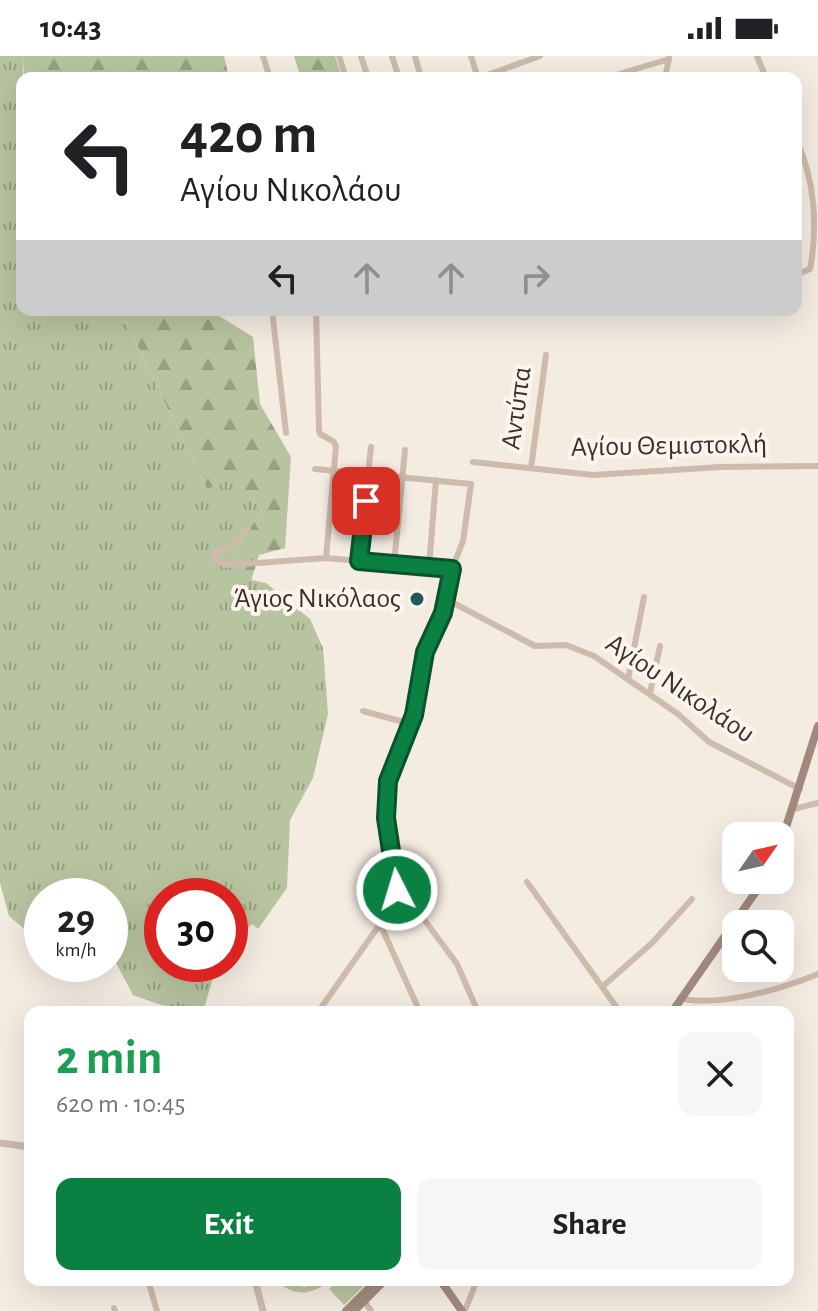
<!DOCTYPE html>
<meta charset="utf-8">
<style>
body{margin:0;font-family:"Alegreya Sans",sans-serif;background:#f6f6f6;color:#202124;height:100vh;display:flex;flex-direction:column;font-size:30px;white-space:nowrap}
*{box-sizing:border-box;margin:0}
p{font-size:26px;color:#757577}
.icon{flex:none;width:44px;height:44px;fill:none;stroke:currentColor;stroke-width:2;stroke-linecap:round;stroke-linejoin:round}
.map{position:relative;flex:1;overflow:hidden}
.drawer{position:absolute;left:24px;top:950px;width:770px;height:280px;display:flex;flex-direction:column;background:#fff;border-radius:16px;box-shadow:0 8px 32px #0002}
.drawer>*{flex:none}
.hud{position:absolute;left:16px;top:16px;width:786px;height:244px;border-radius:16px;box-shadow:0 8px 32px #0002;background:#fff;color:#202124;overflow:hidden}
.needle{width:52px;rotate:56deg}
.tools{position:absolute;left:722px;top:766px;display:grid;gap:16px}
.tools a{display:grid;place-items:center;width:72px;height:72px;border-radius:16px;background:#fff;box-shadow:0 8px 32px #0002;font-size:40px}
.speed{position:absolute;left:24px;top:822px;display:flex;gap:16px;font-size:40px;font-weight:700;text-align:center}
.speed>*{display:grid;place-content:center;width:104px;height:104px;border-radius:50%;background:#fff;box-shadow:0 8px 32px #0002;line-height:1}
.speed small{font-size:20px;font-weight:400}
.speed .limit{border:12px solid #d22;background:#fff;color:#111}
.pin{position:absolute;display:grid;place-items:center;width:68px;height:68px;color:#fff;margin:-34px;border-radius:16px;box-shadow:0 4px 12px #0006}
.me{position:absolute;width:88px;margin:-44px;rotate:355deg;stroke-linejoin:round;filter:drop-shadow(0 0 6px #0008)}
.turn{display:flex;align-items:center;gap:28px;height:168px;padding:0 32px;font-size:36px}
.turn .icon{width:104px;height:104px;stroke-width:2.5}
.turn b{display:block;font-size:56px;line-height:68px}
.lanes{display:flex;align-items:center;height:76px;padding:0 32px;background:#0003;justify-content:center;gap:40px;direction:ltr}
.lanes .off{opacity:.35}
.round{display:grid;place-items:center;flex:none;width:84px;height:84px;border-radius:16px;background:#f6f6f6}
.headline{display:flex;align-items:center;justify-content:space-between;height:136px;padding:0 32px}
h1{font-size:48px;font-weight:700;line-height:60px;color:#1e9e55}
.action{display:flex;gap:16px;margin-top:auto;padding:16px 32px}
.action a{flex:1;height:92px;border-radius:16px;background:#0b8043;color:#fff;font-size:32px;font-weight:700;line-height:92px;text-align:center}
.action a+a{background:#f6f6f6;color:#202124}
.status{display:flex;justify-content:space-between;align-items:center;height:56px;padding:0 40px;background:#fff;direction:ltr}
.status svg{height:22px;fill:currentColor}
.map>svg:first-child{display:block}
.grass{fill:url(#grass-tufts)}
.forest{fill:url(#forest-firs)}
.pitch{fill:#b8c4a0}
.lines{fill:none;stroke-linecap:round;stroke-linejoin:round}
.minor{stroke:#cdbbac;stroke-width:6}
.tertiary{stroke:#cdbbac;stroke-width:7}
.secondary{stroke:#a18a7d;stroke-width:8}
.route-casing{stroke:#07532c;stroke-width:20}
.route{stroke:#0b8043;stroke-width:14}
.poi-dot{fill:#1f5a5e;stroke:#fbf5ee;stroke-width:3}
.labels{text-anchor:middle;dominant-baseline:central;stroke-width:8;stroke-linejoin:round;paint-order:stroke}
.street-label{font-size:28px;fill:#3b302b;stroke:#fbf5ee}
.poi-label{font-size:28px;fill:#3b302b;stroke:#fbf5ee;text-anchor:end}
</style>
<div class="status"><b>10:43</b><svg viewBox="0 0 49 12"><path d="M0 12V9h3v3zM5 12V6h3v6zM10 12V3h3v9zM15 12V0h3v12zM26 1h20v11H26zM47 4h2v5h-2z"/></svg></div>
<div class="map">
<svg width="818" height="1255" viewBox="0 0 818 1255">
<defs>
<pattern id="grass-tufts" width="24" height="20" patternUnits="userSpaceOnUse" patternTransform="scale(2)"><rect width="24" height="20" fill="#b8c4a0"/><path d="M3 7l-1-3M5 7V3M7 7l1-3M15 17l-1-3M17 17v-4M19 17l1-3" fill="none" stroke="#97a083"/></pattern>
<pattern id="forest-firs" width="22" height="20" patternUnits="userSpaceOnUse" patternTransform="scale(2)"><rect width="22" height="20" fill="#b8c4a0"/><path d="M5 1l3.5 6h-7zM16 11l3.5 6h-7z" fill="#97a083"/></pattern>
</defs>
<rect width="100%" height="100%" fill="#f4ebe1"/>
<path class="grass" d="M 0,0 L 23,0 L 22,254 L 120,254 L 207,433 L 235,421 L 262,454 L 235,495 L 251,524 L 266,527 L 310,563 L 323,592 L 328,658 L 313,722 L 290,764 L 287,832 L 258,873 L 252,868 L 230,892 L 230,840 L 162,840 L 162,908 L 217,908 L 203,956 L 161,949 L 133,939 L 115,905 L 110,905 L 110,840 L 42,840 L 42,888 L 9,860 L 0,827 Z"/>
<path class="forest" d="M 23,0 L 224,0 L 229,22 L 24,22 Z
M 294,0 L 335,0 L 342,22 L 301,22 Z
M 120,254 L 210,254 L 253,281 L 260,348 L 291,401 L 285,492 L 259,499 L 251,525 L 235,495 L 262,454 L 235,422 L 207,433 Z"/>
<path class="pitch" d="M 276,1224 L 305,1231 L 320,1224 L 331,1224 C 313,1239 294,1242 276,1224 Z
M 338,1224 L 370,1224 L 344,1249 L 329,1233 Z"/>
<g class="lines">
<path class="minor" d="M 263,0 L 270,22
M 339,0 L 346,22
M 361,0 L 368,22
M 392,0 L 399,22
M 415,0 L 421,22
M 471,0 L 478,22
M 757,0 L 766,22
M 479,22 L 540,0
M 606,22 L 669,3
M 665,22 L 669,2
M 796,84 C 815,123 818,171 810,213 L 796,219
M 272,254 L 286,377
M 316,254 L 319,373 L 320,378 L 333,385 L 336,390 L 326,502
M 473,406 L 593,419 L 721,411 L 818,410
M 531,412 L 546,299
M 315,413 L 471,428 L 463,485 L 452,513 L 443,557 L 425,596 L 414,659 L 388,725 L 386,762 L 397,834 L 380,868 L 318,956
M 248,472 L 230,491 L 215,496 L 214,505 L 228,509 L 326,502 L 452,513
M 359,505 L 371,391
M 394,508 L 405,394
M 429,511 L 436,424
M 446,543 L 535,590 L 566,589 L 594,600 L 678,658 L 709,686 L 800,733
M 628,623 L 644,541
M 650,637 L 660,590
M 363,655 L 411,668
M 794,753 L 818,747
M 527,826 L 620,956
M 397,834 L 412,847 L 457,908 L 478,956
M 380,868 L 420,956 L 430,956
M 602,931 L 652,887 L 692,843
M 681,943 C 722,950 779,934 818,918
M 148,1224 L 157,1255
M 363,1243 L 371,1255
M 114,1252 L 115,1255
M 466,1252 L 477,1224"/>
<path class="tertiary" d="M 0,1087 L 30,1091
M 255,1224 L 263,1255"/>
<path class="secondary" d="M 780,790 L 818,670
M 672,956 L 764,824
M 440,1224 L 462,1255
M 346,1255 L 377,1224
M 354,1255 L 385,1224"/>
</g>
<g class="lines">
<g class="route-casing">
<path id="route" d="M 366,445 L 359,505 L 452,513 L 443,557 L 425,596 L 414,659 L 388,725 L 386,762 L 397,834"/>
</g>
<use href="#route" class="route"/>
</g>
<circle class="poi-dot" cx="417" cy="543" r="8"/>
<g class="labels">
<g class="street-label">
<text transform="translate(517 352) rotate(-82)">Αντύπα</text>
<text transform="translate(669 390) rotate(-1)">Αγίου Θεμιστοκλή</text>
<text transform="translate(680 633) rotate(34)">Αγίου Νικολάου</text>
</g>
<g class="poi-label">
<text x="401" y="543">Άγιος Νικόλαος</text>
</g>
</g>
</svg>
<div class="tools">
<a><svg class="needle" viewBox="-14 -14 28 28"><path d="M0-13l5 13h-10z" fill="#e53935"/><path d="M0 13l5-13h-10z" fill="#757577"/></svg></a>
<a><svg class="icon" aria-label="search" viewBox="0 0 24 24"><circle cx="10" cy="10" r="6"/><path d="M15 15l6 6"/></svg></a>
</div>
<div class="speed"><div>29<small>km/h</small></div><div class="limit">30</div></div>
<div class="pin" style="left:366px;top:445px;background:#d93025"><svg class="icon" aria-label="arrive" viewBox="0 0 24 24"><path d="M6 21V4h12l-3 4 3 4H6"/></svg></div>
<svg class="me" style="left:397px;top:834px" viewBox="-20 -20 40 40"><circle r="17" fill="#0b8043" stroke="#fff" stroke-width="3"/><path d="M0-11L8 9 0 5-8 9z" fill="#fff"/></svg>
<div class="hud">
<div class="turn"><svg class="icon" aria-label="left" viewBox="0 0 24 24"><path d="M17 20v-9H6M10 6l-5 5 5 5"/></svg><div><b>420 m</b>Αγίου Νικολάου</div></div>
<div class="lanes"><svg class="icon" aria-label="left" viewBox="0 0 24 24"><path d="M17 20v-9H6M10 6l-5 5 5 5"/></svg><svg class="icon off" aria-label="ahead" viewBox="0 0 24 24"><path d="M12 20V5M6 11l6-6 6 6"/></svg><svg class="icon off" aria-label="ahead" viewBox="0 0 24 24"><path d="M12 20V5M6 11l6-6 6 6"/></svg><svg class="icon off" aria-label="right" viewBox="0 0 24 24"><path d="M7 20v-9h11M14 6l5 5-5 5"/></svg></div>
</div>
<section class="drawer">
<div class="headline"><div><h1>2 min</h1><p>620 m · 10:45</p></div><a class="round"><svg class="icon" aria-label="close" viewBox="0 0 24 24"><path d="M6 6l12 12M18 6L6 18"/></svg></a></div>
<div class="action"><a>Exit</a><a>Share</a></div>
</section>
</div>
